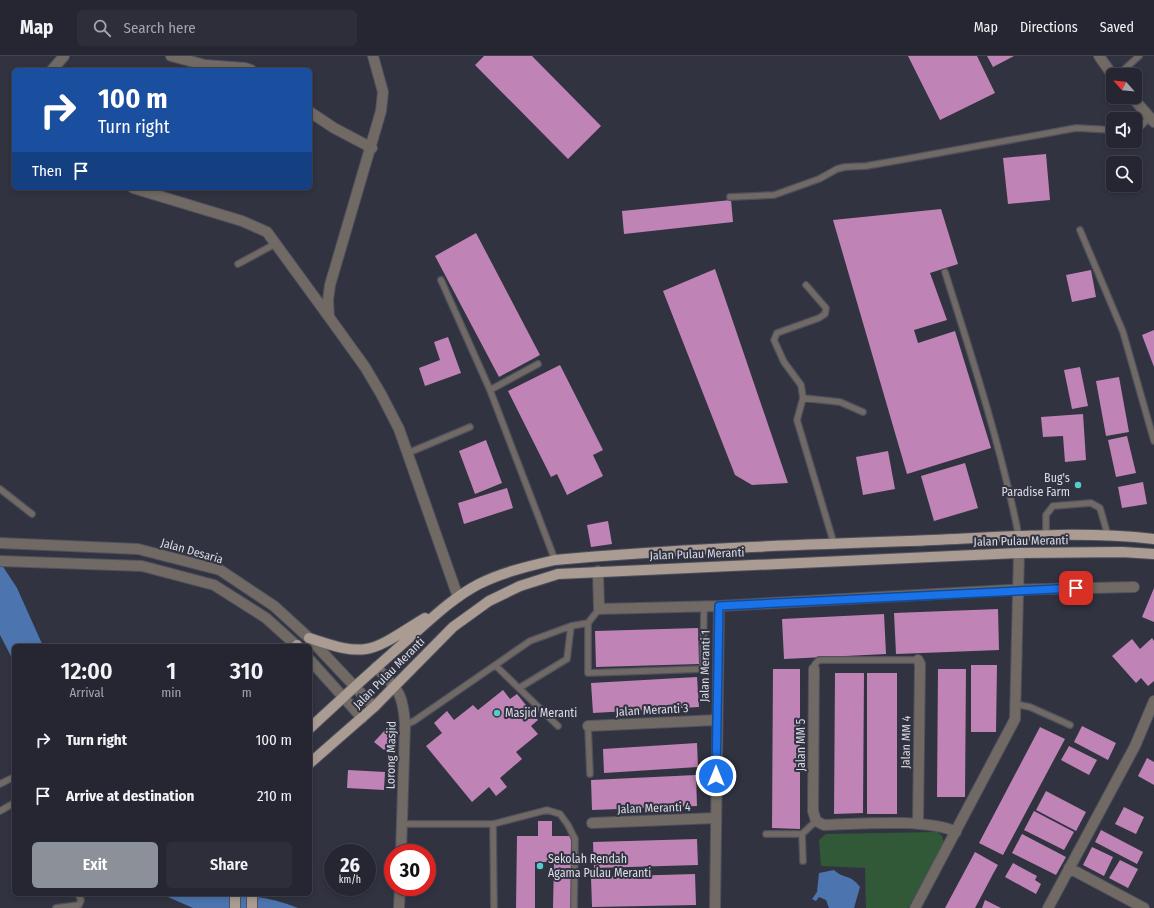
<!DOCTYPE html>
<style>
body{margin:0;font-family:"Fira Sans Condensed",sans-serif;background:#2d2e39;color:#f1f3f6;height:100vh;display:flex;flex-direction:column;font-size:15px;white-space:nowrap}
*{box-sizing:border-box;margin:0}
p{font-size:13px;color:#a3a5ab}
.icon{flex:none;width:22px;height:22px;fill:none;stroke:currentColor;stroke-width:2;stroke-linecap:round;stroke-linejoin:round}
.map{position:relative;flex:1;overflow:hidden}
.panel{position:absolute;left:12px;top:588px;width:300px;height:252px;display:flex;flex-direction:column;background:#252631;border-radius:6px;box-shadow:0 2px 6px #0003,0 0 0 1px #42434d}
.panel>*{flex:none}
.top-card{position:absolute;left:12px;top:12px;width:300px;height:122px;border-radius:6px;box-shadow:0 2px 6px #0003,0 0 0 1px #42434d;background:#1a4fa0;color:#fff;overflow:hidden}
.needle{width:26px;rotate:297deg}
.fabs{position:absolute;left:1106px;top:12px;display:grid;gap:8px}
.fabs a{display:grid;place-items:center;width:36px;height:36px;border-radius:6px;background:#252631;box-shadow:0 2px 6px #0003,0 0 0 1px #42434d;font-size:20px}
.speed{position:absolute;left:324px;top:788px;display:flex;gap:8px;font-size:20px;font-weight:700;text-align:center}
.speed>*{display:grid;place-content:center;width:52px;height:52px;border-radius:50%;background:#252631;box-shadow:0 2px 6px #0003,0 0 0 1px #42434d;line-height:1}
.speed small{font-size:10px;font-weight:400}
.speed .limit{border:6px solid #d22;background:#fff;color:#111}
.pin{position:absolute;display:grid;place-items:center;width:34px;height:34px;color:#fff;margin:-17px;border-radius:8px;box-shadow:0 2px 6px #0006}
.me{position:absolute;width:44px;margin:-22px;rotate:0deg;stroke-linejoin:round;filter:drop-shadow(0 0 3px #0008)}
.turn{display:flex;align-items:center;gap:14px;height:84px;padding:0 20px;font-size:18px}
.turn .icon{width:52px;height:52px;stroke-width:2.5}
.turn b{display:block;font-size:28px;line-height:34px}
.then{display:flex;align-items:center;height:38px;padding:0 20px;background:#0003;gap:8px;font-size:15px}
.eta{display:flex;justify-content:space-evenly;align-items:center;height:68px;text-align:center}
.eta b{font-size:24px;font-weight:600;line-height:28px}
.cta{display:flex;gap:8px;margin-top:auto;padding:8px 20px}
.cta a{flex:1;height:46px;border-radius:6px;background:#8c9099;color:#fff;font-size:16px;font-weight:600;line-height:46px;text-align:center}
.cta a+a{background:#2d2e39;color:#f1f3f6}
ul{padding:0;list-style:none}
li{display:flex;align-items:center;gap:12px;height:56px;padding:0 20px}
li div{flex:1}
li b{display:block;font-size:15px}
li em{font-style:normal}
header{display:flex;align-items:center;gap:24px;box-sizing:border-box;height:56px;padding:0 20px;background:#252631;border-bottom:1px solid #42434d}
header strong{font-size:19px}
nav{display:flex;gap:22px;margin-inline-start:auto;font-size:14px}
.search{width:280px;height:36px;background:#2d2e39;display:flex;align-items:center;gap:10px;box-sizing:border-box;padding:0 14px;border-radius:6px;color:#a3a5ab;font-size:15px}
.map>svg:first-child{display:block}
.green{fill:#325937}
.water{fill:#4c75af}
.building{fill:#c083b6}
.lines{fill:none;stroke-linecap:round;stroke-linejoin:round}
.lane-casing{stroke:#50515f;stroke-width:8}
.street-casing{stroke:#50515f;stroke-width:12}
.primary-casing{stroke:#50515f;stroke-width:12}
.lane{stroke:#706964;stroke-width:5.5}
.street{stroke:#706964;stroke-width:10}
.primary{stroke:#aa9c92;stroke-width:10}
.route-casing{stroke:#114b97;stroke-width:10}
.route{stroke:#1a73e8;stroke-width:7}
.poi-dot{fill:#53cdc9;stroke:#313341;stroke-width:1.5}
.labels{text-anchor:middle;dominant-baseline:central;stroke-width:4;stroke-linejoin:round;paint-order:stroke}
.poi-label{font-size:12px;fill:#dbdce6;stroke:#313341;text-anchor:start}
.street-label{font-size:12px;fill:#dbdce6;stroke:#313341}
</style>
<header>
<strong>Map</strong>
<div class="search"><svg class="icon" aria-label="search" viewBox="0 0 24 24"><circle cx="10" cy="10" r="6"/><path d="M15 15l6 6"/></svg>Search here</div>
<nav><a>Map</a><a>Directions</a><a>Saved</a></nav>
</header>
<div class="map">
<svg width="1154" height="852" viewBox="0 0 1154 852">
<rect width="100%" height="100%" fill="#313341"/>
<path class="green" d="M 937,776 L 942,780 L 944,787 L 908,852 L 866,852 L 865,812 L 821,810 L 819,784 L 826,778 Z"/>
<path class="water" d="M 0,506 L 17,532 L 43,590 L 14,590 L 14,606 L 0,579 Z
M 834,814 C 843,823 851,818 860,831 L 854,852 L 829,852 L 826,844 L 819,841 L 816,845 L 812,843 L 817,836 L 819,817 Z
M 161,838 C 207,838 255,834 298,852 L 193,852 Z"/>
<path class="building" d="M 484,0 L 532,0 L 601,70 L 568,103 L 475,9 Z
M 908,0 L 977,0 L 995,37 L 940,64 Z
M 987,0 L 1014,0 L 993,11 Z
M 1046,98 L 1050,144 L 1008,148 L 1003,102 Z
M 731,144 L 733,166 L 624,178 L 622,155 Z
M 941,153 L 958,208 L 930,217 L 947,264 L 914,274 L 918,287 L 955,275 L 991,392 L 907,418 L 833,164 Z
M 476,177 L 540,299 L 499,321 L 435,200 Z
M 715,213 L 788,427 L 752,429 L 735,419 L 663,235 Z
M 1091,214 L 1096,241 L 1072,246 L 1066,219 Z
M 1154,274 L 1154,311 L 1142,279 Z
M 448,281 L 461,317 L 425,330 L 419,312 L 440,304 L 434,286 Z
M 560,309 L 603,394 L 593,399 L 603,420 L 567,439 L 557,418 L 551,421 L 508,335 Z
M 1080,311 L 1088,350 L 1072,353 L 1064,314 Z
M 1119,321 L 1129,376 L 1106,380 L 1096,325 Z
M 1083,358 L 1086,404 L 1065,406 L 1063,380 L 1043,381 L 1041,361 Z
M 1127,380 L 1136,417 L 1116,421 L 1108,384 Z
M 486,384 L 502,427 L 475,438 L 459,395 Z
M 888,395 L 895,433 L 863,439 L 856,401 Z
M 965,407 L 978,452 L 934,465 L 921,420 Z
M 1143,426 L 1147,448 L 1122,452 L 1118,431 Z
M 507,432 L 513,452 L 464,468 L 458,447 Z
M 608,465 L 612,488 L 591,491 L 587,469 Z
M 1154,532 L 1154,566 L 1142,561 Z
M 998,553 L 999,594 L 896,598 L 894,557 Z
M 884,558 L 886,598 L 784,603 L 782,563 Z
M 698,572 L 699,608 L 596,611 L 595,575 Z
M 1152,582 L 1154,585 L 1154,625 L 1148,630 L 1141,622 L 1136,627 L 1112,600 L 1132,583 L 1140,593 Z
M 971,609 L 997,609 L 996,676 L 971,676 Z
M 773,613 L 800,613 L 800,773 L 772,772 Z
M 938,613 L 966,613 L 965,741 L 937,741 Z
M 835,617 L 864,617 L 863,757 L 834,758 Z
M 867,617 L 897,617 L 897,758 L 867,758 Z
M 697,621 L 699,651 L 593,657 L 591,627 Z
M 503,634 L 510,643 L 517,638 L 538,664 L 531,670 L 538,678 L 516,696 L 522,703 L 500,722 L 507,731 L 496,740 L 489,731 L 472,746 L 426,690 L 442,677 L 434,667 L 447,655 L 454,664 L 473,649 L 478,654 Z
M 1082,670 L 1116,687 L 1108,704 L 1074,686 Z
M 1040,671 L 1065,683 L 1003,799 L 979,787 Z
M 386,673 L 396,682 L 384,694 L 374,686 Z
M 697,687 L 698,711 L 604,717 L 603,693 Z
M 1069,690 L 1097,704 L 1089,719 L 1061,704 Z
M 1147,702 L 1154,706 L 1154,729 L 1138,720 Z
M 348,714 L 385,716 L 384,734 L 347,732 Z
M 696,719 L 697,750 L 592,754 L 591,724 Z
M 1046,735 L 1086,756 L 1076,775 L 1036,754 Z
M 1124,751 L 1144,761 L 1136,778 L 1115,768 Z
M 1034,755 L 1074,776 L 1064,794 L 1024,774 Z
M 538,765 L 552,765 L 552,780 L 573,780 L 572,852 L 553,852 L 554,806 L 535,806 L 535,852 L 516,852 L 517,780 L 538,780 Z
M 1101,774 L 1143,796 L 1137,808 L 1095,786 Z
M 1022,778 L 1066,801 L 1056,819 L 1012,797 Z
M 697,783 L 698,809 L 594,812 L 593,786 Z
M 1092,791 L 1113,801 L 1104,820 L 1083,809 Z
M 975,796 L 998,809 L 993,818 L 975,852 L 945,852 Z
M 1120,804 L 1138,813 L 1128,832 L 1109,822 Z
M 1013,807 L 1037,820 L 1035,824 L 1041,828 L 1036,838 L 1005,821 Z
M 695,818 L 696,849 L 592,851 L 591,821 Z
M 985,844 L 1001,852 L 982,852 Z"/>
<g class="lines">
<g class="lane-casing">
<path id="lane" d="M 1118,19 L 1139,0
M 1135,73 L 1140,71 L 1150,61
M 730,141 L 774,139 L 819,123 L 837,113 L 845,111 L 866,110 L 906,103 L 1076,72 L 1113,74
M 1080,174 L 1123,276 L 1154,385
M 238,208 L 275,188
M 945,216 C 973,304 1001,391 1019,481
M 441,224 L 490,334 L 555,504
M 806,229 L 826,252 L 825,258 L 819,262 L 777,277 L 774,284 L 784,306 L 801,329 L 803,342 L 797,364 L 834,488
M 490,334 L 538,308
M 803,342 L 840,346 L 863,356
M 408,397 L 470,371
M 0,433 L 32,458
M 1046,480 L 1046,459 L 1053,450 L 1091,447 L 1100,452 L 1108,480
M 588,567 L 588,617 L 703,613 L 704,550
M 496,610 L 558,670
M 814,613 L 815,608 L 819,604 L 918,604
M 519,632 L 567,603 L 571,570
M 1015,648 L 1030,651 L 1070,669
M 405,669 L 414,665 L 530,585 L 571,570 L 588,567 L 599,553
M 588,670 L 590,718
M 0,728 L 14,721
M 0,755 L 14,747
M 402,768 L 493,768 L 547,754 L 560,758 L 568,769 L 575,783 L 574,852
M 493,768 L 494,852
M 766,778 L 802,778
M 803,805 L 802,778 L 816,765
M 56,852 L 79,849 L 81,844 L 78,838"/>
</g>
<g class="street-casing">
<path id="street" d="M 171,0 L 205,9 L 245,12 L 251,14
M 373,0 L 383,36 L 381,55 L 330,229 L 328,244 L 329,261 L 365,311 L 381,338 L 399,373 L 458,541
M 1099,0 L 1113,20
M 52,14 L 64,0
M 1132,41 L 1154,66
M 310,56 L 334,72 L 372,92
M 133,132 L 242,165 L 267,176 L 329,261
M 0,487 L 138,493 L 220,514 L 274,550 L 309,582 L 374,651
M 0,505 L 142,510 L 214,529 L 266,562 L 297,590
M 598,515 L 599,553 L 719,550 L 715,852
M 719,550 L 1009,534 L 1134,531
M 310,604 L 362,662
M 376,611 C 398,634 403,636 405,669 L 401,797
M 814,613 L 813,755 L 816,765 L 824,769 C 857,768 928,762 956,776
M 588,670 L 717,664
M 592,767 L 716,762
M 918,768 L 920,608 L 918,604
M 1069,812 L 1144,852
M 399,852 L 400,831
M 915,852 L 1015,663 L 1019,497
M 1048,852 L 1135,690 L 1154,645"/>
</g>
<g class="primary-casing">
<path id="primary" d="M 309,582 C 326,587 347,596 366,593 C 383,591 409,571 425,562
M 297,589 L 297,590
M 310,672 C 342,642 374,613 407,584 C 430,564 452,542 479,528 C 503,516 529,510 555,504 C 673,493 792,489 910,485 C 991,482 1074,474 1154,483
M 310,707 L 374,651 L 453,571 L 489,545 L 520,530 L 558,518 L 1019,497 L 1122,496 L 1154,498
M 235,838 L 235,852
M 252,838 L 252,852"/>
</g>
<use href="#lane" class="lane"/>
<use href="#street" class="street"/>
<use href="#primary" class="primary"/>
</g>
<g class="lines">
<g class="route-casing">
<path id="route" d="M 716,720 L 719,550 L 1076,532"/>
</g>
<use href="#route" class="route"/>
</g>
<g class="poi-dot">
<circle cx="1078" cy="429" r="4"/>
<circle cx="497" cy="657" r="4"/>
<circle cx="540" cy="810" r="4"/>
</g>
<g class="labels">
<g class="poi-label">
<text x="1070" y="422" text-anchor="end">Bug's<tspan x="1070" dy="14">Paradise Farm</tspan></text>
<text x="505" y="657">Masjid Meranti</text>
<text x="548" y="803">Sekolah Rendah<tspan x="548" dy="14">Agama Pulau Meranti</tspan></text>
</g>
<g class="street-label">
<text transform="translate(1021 485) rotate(-1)">Jalan Pulau Meranti</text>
<text transform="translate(192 495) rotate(16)">Jalan Desaria</text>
<text transform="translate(697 498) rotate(-2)">Jalan Pulau Meranti</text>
<text transform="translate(705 610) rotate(-89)">Jalan Meranti 1</text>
<text transform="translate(389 617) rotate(-45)">Jalan Pulau Meranti</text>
<text transform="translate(652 654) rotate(-3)">Jalan Meranti 3</text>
<text transform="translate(906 686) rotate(-89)">Jalan MM 4</text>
<text transform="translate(801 689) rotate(-90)">Jalan MM 5</text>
<text transform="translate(391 699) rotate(-89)">Lorong Masjid</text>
<text transform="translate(654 752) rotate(-2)">Jalan Meranti 4</text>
</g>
</g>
</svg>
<div class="fabs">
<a><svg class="needle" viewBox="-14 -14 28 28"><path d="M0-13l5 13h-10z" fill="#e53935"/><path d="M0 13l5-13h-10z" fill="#a3a5ab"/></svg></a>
<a><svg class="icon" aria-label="sound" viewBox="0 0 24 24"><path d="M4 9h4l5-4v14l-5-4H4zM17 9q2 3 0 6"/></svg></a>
<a><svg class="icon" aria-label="search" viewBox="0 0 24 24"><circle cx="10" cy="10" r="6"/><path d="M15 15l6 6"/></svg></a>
</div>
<div class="speed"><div>26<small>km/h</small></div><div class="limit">30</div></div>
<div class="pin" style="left:1076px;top:532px;background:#d93025"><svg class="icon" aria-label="arrive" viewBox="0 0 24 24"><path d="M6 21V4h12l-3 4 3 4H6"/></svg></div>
<svg class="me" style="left:716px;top:720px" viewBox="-20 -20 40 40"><circle r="17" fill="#1a73e8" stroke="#fff" stroke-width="3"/><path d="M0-11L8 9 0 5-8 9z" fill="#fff"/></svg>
<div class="top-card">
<div class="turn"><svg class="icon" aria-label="right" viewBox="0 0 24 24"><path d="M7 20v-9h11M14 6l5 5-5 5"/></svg><div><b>100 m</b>Turn right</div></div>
<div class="then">Then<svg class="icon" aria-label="arrive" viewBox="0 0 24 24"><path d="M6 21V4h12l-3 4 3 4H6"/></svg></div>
</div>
<section class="panel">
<div class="eta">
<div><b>12:00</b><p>Arrival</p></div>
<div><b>1</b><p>min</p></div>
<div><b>310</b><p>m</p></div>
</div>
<ul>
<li><svg class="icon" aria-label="right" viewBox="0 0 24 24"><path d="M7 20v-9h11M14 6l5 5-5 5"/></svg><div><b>Turn right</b></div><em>100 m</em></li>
<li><svg class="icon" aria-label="arrive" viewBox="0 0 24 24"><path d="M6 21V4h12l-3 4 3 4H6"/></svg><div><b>Arrive at destination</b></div><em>210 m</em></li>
</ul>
<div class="cta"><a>Exit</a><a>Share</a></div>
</section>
</div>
